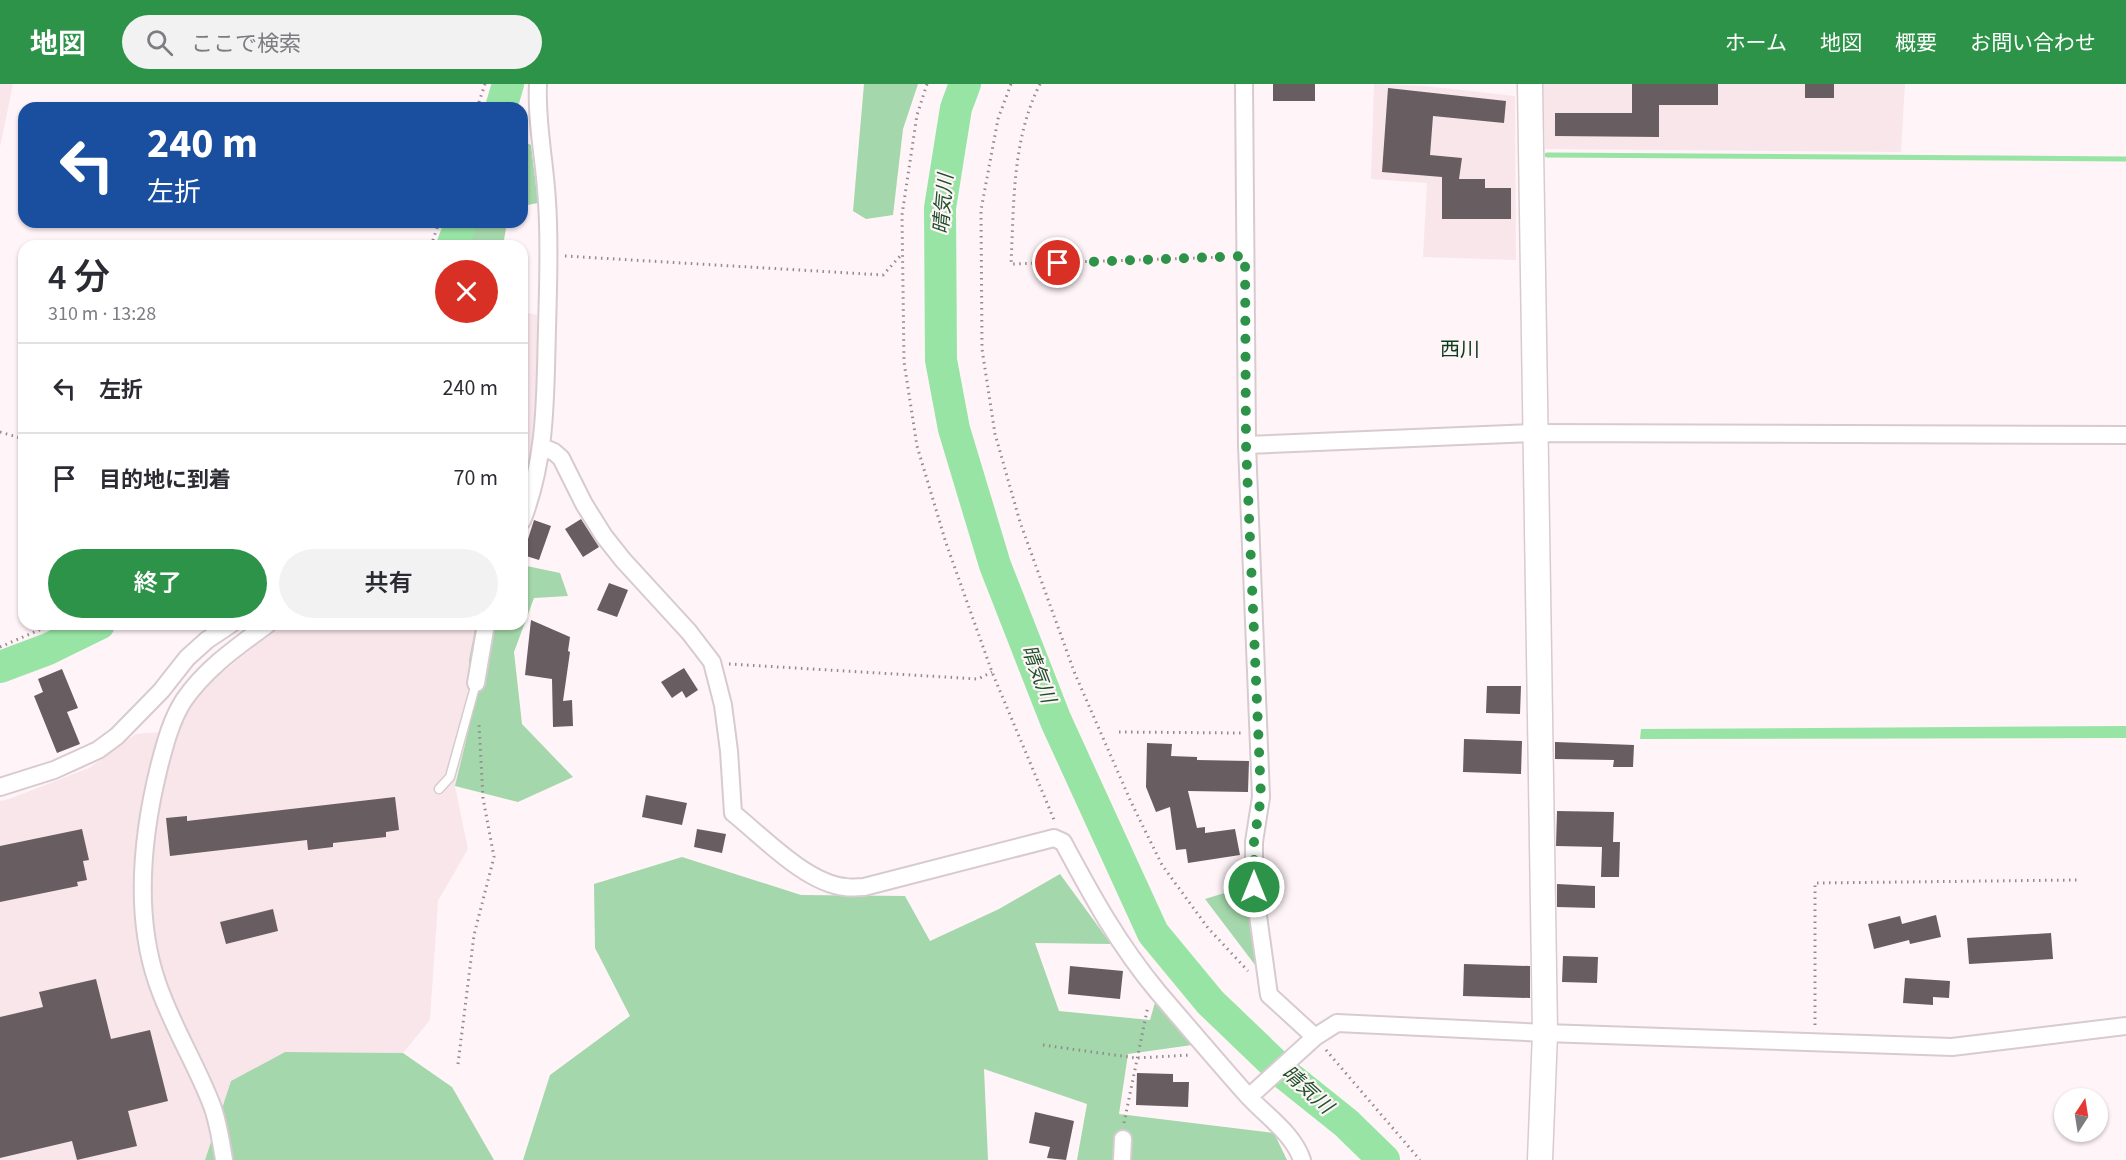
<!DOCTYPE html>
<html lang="ja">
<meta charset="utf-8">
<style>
body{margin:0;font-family:"Source Sans 3","Noto Sans JP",sans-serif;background:#f2f2f3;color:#2b2b33;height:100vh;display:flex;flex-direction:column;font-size:22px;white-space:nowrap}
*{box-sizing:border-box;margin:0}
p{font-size:20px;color:#7c7c81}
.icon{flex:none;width:33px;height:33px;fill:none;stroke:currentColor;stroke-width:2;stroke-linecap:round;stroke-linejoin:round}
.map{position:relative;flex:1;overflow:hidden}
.details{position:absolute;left:18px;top:156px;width:510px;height:390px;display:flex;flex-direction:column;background:#fff;border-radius:18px;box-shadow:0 2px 4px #0004}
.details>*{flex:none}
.banner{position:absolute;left:18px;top:18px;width:510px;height:126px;border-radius:18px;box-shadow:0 2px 4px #0004;background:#1a4fa0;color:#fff;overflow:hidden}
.needle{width:39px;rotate:12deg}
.buttons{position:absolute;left:2054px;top:1004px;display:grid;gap:12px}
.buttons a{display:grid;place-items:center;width:54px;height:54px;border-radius:50%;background:#fff;box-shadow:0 2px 4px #0004;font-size:30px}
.pin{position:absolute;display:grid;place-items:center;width:51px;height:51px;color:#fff;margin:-26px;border:3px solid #fff;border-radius:50%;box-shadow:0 2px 6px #0007}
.me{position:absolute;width:66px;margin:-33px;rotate:0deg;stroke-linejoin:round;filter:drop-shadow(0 0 4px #0008)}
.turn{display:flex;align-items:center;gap:21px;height:126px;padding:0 30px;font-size:27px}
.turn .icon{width:78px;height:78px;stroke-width:2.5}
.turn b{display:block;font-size:42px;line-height:51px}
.round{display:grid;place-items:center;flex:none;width:63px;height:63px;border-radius:32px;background:#f2f2f3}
.headline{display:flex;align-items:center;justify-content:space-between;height:102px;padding:0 30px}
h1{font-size:36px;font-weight:600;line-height:45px}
.cta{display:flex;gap:12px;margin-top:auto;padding:12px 30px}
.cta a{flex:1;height:69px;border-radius:36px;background:#2d9349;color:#fff;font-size:24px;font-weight:600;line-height:69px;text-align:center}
.cta a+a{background:#f2f2f3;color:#2b2b33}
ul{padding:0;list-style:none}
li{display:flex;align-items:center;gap:18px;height:90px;padding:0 30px;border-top:2px solid #e1e1e2}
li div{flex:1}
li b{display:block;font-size:22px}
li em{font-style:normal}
header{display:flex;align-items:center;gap:36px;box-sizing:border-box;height:84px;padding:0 30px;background:#2d9349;color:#fff}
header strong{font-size:28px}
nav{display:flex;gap:33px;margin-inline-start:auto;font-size:21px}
.search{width:420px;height:54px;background:#f2f2f3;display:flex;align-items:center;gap:15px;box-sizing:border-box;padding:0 21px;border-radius:33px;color:#7c7c81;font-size:22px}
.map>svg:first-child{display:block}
.built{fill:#f8e6eb}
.green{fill:#a4d7ab}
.water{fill:#98e4a5}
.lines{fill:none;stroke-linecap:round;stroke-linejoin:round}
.stream{stroke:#98e4a5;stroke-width:5}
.river{stroke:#98e4a5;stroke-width:32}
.building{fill:#685d60}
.lane-casing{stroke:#d8cbcf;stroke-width:11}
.street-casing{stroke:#d8cbcf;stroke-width:20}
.secondary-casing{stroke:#d8cbcf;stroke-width:27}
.path{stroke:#928b8d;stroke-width:3;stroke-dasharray:1.5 4.5;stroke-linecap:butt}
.lane{stroke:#fff;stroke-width:8}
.street{stroke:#fff;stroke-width:16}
.secondary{stroke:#fff;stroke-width:24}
.route{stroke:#2d9349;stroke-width:10;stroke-dasharray:0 18}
.labels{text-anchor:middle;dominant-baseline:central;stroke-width:4.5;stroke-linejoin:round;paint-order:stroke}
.water-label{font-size:20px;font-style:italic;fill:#1d522a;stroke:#fff4f7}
.neighbourhood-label{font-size:20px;fill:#0c3d1a;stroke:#fff4f7}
</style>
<header>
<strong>地図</strong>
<div class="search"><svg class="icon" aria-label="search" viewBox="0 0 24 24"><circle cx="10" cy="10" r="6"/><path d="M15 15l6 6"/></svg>ここで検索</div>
<nav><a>ホーム</a><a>地図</a><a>概要</a><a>お問い合わせ</a></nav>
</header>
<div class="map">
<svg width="2126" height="1076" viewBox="0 0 2126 1076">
<rect width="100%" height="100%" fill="#fff4f7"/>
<path class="built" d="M 0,0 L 13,0 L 0,63 Z
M 1374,0 L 1425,2 L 1515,12 L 1516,176 L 1423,173 L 1427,99 L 1371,95 Z
M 1543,0 L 1905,0 L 1901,68 L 1545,65 Z
M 522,228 L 537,231 L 539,344 L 522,412 Z
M 282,540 L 476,540 L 469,576 L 469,644 L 455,702 L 468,765 L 438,817 L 430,936 L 403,969 L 285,968 L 231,997 L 205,1076 L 0,1076 L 0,717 L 9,715 L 89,684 L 136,650 L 177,647 L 202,605 Z"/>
<path class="green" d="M 864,0 L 918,0 L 903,45 L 893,131 L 866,135 L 853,127 Z
M 522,57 L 531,61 L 538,119 L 522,122 Z
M 467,138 L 507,138 L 503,162 L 458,162 Z
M 522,481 L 560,489 L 568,512 L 534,514 L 514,568 L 522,640 L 573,693 L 518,718 L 455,702 L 469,644 L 469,576 L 476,540 L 522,540 Z
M 682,773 L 801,811 L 905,812 L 930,857 L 999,825 L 1060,790 L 1111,860 L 1035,859 L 1059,927 L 1150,936 L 1156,915 L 1199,960 L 1128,970 L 1119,1030 L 1274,1049 L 1287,1076 L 1077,1076 L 1087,1020 L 984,985 L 988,1076 L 523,1076 L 550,991 L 630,932 L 595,864 L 594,800 Z
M 1257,799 L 1274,906 L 1205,815 Z
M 285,968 L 403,969 L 452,1003 L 494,1076 L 205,1076 L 231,997 Z"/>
<path class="water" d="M 2126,642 L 2126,654 L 1640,655 L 1641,645 Z"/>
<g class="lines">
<path class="stream" d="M 1547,71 L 2126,75"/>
<path class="river" d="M 965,0 L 956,24 L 940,124 L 941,276 L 954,345 L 995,481 L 1056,637 L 1153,849 L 1210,918 L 1286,991 L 1346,1039 L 1384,1076
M 501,24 L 508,0
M 452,162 L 461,138
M 0,583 L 48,565 L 99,540"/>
</g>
<path class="building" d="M 1273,0 L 1315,0 L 1315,17 L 1273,17 Z
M 1632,0 L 1718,0 L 1718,21 L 1659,21 L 1659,53 L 1555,52 L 1555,29 L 1632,29 Z
M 1805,0 L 1834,0 L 1834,14 L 1805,14 Z
M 1388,4 L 1506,17 L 1504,39 L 1433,32 L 1430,71 L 1462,74 L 1459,95 L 1485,95 L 1485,104 L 1511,104 L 1511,135 L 1442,135 L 1442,93 L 1382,88 Z
M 581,435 L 599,463 L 583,473 L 565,445 Z
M 534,436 L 551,442 L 539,476 L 523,471 Z
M 609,499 L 628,506 L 617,533 L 597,526 Z
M 531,536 L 570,553 L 568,567 L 570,568 L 563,617 L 572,616 L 573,642 L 553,643 L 552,595 L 525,591 Z
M 684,584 L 698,606 L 686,614 L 682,607 L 672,614 L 661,598 Z
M 62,585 L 78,624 L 67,628 L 80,660 L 57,669 L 34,612 L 43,608 L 38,595 Z
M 1487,602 L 1521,602 L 1520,630 L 1486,629 Z
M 1464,655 L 1522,657 L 1521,690 L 1463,688 Z
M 1555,658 L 1634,661 L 1633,683 L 1613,683 L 1614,676 L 1555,675 Z
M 1147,659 L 1172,660 L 1171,672 L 1197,673 L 1197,676 L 1249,677 L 1248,708 L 1188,707 L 1197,744 L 1205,743 L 1205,749 L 1235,745 L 1240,771 L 1188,779 L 1186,765 L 1176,766 L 1170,723 L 1156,728 L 1146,703 Z
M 646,711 L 687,719 L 682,741 L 642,733 Z
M 395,713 L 399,746 L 386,748 L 386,753 L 333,759 L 333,763 L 308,766 L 307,756 L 170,772 L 166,734 L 187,732 L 187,737 Z
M 1557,727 L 1614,728 L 1613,758 L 1620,758 L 1619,793 L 1601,793 L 1602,763 L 1556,762 Z
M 82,745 L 89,776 L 83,777 L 87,796 L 77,798 L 78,802 L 0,818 L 0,762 Z
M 697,745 L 726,750 L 722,769 L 694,763 Z
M 1557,800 L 1595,802 L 1595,824 L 1557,823 Z
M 273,825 L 278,847 L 226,860 L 220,838 Z
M 1936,831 L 1941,853 L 1910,860 L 1909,856 L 1874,865 L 1868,840 L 1900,832 L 1902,840 Z
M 2051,849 L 2053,875 L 1969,880 L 1967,854 Z
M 1563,872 L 1598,873 L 1597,899 L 1562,898 Z
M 1464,880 L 1530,882 L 1530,914 L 1463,912 Z
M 1070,882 L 1123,887 L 1120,915 L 1068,910 Z
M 1905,894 L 1950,897 L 1949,914 L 1933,913 L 1933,921 L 1903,919 Z
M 96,895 L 111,955 L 150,946 L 168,1017 L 128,1027 L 137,1062 L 77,1076 L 72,1057 L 0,1074 L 0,933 L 43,923 L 39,908 Z
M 1137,989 L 1173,990 L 1173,998 L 1189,998 L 1188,1023 L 1136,1021 Z
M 1035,1028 L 1074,1037 L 1066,1076 L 1047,1074 L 1050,1063 L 1029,1059 Z"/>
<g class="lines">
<g class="lane-casing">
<path id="lane" d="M 439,705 L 450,693 L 476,599"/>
</g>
<g class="street-casing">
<path id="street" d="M 1244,0 L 1247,361 L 1261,713 L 1254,758 L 1254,803 L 1269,911 L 1315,953
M 1247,361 L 1534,349 L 2126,351
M 542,363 L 554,368 L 561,374 L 584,420 L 604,452 L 623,476 L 689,548 L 712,578 L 723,621 L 729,667 L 733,729 C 763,753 806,799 845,803 C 851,804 858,803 864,803 L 1054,754 L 1063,758 C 1092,812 1118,860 1158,908 C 1187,942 1217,977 1247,1011 C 1266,1032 1293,1049 1302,1076
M 522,437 C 547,372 545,313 547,245 C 548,203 550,160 547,118 C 545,78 536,39 538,0
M 476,599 L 486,540
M 0,703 L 54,686 L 98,666 L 117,652 L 161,607 L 187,574 L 207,556 L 231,540
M 1249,1013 L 1315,953 L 1337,939 L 1545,949 L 1952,963 L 2126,942
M 224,1076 C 221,1057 218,1036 211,1019 C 195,978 171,940 157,898 C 134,830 142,752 159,683 C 165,660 171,636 184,616 C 206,584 237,563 268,540
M 1122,1076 L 1123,1055"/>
</g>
<g class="secondary-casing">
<path id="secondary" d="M 1530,0 L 1545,949 L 1540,1076"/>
</g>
<path class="path" d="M 927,0 L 917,31 L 902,131 L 904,278 L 917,362 L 946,459 L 992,588 L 1055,738
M 1011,0 L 998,35 L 981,126 L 982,265 L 995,350 L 1020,438 L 1075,590 L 1131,718 L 1162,781 L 1208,844 L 1248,887
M 1040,0 C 1012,55 1014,120 1011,180 L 1229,173
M 477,24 L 485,0
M 431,162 L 439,138
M 565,172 L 883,191 L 902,170
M 0,348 L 24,355
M 0,563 L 53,540
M 729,580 L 978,595 L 992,588
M 1119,648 L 1242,649
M 1815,941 L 1815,799 L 2077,796
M 1043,961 L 1136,974 L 1190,971
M 1326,966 L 1420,1076
M 458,980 L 474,851 L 494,773 L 483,714 L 479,640
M 1124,1039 L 1148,922"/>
<use href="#lane" class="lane"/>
<use href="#street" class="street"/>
<use href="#secondary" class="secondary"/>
</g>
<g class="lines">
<path class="route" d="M 1058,179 L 1245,172 L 1246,361 L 1261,713 L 1254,758 L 1254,803"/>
</g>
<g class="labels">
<g class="water-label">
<text transform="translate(944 120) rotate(-85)">晴気川</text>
<text transform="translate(1038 590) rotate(69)">晴気川</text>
<text transform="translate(1307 1006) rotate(42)">晴気川</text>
</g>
<g class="neighbourhood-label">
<text x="1460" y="266">西川</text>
</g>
</g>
</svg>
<div class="buttons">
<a><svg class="needle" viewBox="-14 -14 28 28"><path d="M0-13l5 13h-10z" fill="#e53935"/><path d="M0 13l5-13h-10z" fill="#7c7c81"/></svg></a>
</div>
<div class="pin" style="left:1058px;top:179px;background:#d93025"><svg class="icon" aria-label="arrive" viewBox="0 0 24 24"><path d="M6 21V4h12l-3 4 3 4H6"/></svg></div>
<svg class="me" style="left:1254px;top:803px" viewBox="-20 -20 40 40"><circle r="17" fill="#2d9349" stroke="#fff" stroke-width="3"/><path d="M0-11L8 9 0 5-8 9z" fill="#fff"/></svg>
<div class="banner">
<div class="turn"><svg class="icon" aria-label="left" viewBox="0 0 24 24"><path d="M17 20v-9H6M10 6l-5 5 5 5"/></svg><div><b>240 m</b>左折</div></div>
</div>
<section class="details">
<div class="headline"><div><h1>4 分</h1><p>310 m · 13:28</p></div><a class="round" style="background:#d93025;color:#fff"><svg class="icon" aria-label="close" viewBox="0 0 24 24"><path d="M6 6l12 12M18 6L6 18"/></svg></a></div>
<ul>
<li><svg class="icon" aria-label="left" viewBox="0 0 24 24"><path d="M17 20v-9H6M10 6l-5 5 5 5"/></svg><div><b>左折</b></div><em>240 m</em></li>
<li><svg class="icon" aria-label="arrive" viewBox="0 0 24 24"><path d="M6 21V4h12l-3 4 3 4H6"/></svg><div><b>目的地に到着</b></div><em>70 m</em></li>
</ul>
<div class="cta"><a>終了</a><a>共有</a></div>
</section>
</div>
